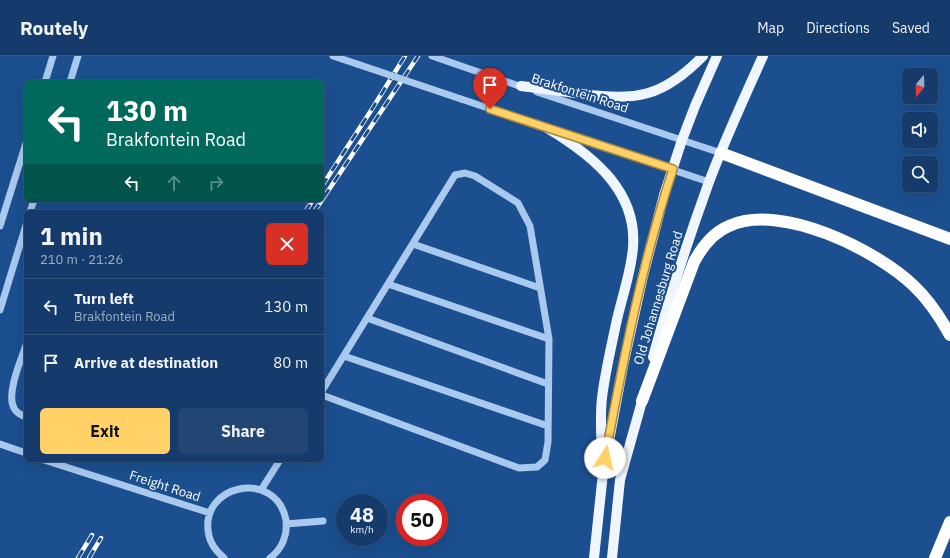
<!DOCTYPE html>
<meta charset="utf-8">
<style>
body{margin:0;font-family:"IBM Plex Sans",sans-serif;background:#214673;color:#f1f3f6;height:100vh;display:flex;flex-direction:column;font-size:15px;white-space:nowrap}
*{box-sizing:border-box;margin:0}
p{font-size:13px;color:#9dadc1}
.icon{flex:none;width:22px;height:22px;fill:none;stroke:currentColor;stroke-width:2;stroke-linecap:round;stroke-linejoin:round}
.map{position:relative;flex:1;overflow:hidden}
.sheet{position:absolute;left:24px;top:154px;width:300px;height:252px;display:flex;flex-direction:column;background:#143b6b;border-radius:6px;box-shadow:0 4px 16px #0002,0 0 0 1px #33557e}
.sheet>*{flex:none}
.hud{position:absolute;left:24px;top:24px;width:300px;height:122px;border-radius:6px;box-shadow:0 4px 16px #0002,0 0 0 1px #33557e;background:#00695c;color:#fff;overflow:hidden}
.needle{width:26px;rotate:199deg}
.controls{position:absolute;left:902px;top:12px;display:grid;gap:8px}
.controls a{display:grid;place-items:center;width:36px;height:36px;border-radius:6px;background:#143b6b;box-shadow:0 4px 16px #0002,0 0 0 1px #33557e;font-size:20px}
.speed{position:absolute;left:336px;top:438px;display:flex;gap:8px;font-size:20px;font-weight:700;text-align:center}
.speed>*{display:grid;place-content:center;width:52px;height:52px;border-radius:50%;background:#143b6b;box-shadow:0 4px 16px #0002,0 0 0 1px #33557e;line-height:1}
.speed small{font-size:10px;font-weight:400}
.speed .limit{border:6px solid #d22;background:#fff;color:#111}
.pin{position:absolute;display:grid;place-items:center;width:34px;height:34px;color:#fff;margin:-41px -17px;border-radius:50% 50% 50% 0;rotate:-45deg;box-shadow:0 0 4px #0007}
.pin .icon{rotate:45deg}
.me{position:absolute;width:44px;margin:-22px;rotate:10deg;stroke-linejoin:round;filter:drop-shadow(0 0 3px #0008)}
.turn{display:flex;align-items:center;gap:14px;height:84px;padding:0 16px;font-size:18px}
.turn .icon{width:52px;height:52px;stroke-width:2.5}
.turn b{display:block;font-size:28px;line-height:34px}
.lanes{display:flex;align-items:center;height:38px;padding:0 16px;background:#0003;justify-content:center;gap:20px;direction:ltr}
.lanes .off{opacity:.35}
.round{display:grid;place-items:center;flex:none;width:42px;height:42px;border-radius:6px;background:#214673}
.summary{display:flex;align-items:center;justify-content:space-between;height:68px;padding:0 16px}
h1{font-size:24px;font-weight:700;line-height:30px}
.button{display:flex;gap:8px;margin-top:auto;padding:8px 16px}
.button a{flex:1;height:46px;border-radius:6px;background:#ffd166;color:#111;font-size:16px;font-weight:700;line-height:46px;text-align:center}
.button a+a{background:#214673;color:#f1f3f6}
ul{padding:0;list-style:none}
li{display:flex;align-items:center;gap:12px;height:56px;padding:0 16px;border-top:1px solid #33557e}
li div{flex:1}
li b{display:block;font-size:15px}
li em{font-style:normal}
header{display:flex;align-items:center;gap:24px;box-sizing:border-box;height:56px;padding:0 20px;background:#143b6b;border-bottom:1px solid #33557e}
header strong{font-size:19px}
nav{display:flex;gap:22px;margin-inline-start:auto;font-size:14px}
.map>svg:first-child{display:block}
.lines{fill:none;stroke-linecap:round;stroke-linejoin:round}
.minor{stroke:#a9c9ee;stroke-width:7}
.major{stroke:#f0f6ff;stroke-width:10}
.highway{stroke:#fff;stroke-width:12}
.rail-casing{stroke:#fff;stroke-width:4.5}
.rail{stroke:#1b4f8f;stroke-width:3;stroke-dasharray:9;stroke-linecap:butt}
.minor-bridge{stroke:#a9c9ee;stroke-width:7}
.route-casing{stroke:#a68842;stroke-width:10}
.route{stroke:#ffd166;stroke-width:7}
.labels{text-anchor:middle;dominant-baseline:central;stroke-width:4;stroke-linejoin:round;paint-order:stroke}
.street-label{font-size:13px;fill:#fff;stroke:#1b4f8f}
</style>
<header>
<strong>Routely</strong>
<nav><a>Map</a><a>Directions</a><a>Saved</a></nav>
</header>
<div class="map">
<svg width="950" height="502" viewBox="0 0 950 502">
<rect width="100%" height="100%" fill="#1b4f8f"/>
<g class="lines">
<path class="minor" d="M 333,0 L 357,8
M 432,0 L 525,32
M 45,26 L 53,0
M 70,26 L 78,0
M 537,36 L 721,97
M 461,43 L 709,126
M 30,156 L 34,144
M 0,170 L 26,87
M 413,188 L 540,232
M 388,228 L 549,283
M 0,254 L 26,169
M 367,262 L 548,328
M 26,289 C 21,304 6,338 14,352 C 16,357 21,359 26,361
M 344,300 L 548,370
M 322,335 L 455,119 L 465,117 L 475,120 L 518,147 L 530,170 L 549,283 L 548,386 L 545,404 L 537,411 L 519,412 L 322,339
M 0,388 L 26,397
M 44,404 L 210,457
M 261,434 L 280,404
M 286,468 L 323,465
M 224,502 C 217,496 211,489 209,480 C 197,428 276,412 286,464 C 288,479 282,493 270,502"/>
<path class="major" d="M 521,30 C 541,33 561,35 582,38 C 637,45 663,41 703,0
M 547,72 C 594,100 642,138 632,200 C 629,222 621,245 616,268 C 611,292 605,317 602,342 C 600,360 601,379 602,397
M 653,301 C 669,242 688,184 709,126 C 725,83 744,42 763,0
M 594,502 L 603,417 L 623,310 L 643,220 L 664,139 L 682,84 L 695,50 L 717,0
M 612,502 L 620,424 L 644,338"/>
<path class="highway" d="M 721,97 L 950,183
M 642,345 L 694,206 C 702,191 712,177 729,170 C 780,146 877,194 914,230 C 929,244 940,261 950,279
M 935,502 L 950,466"/>
<g class="rail-casing">
<path id="rail" d="M 322,130 L 372,53 L 405,0
M 305,156 L 313,144
M 314,156 L 418,0
M 78,502 L 92,479
M 89,502 L 101,482"/>
</g>
<use href="#rail" class="rail"/>
<path class="minor-bridge" d="M 357,8 L 461,43"/>
</g>
<g class="lines">
<g class="route-casing">
<path id="route" d="M 490,53 L 673,113 C 642,207 623,305 605,402"/>
</g>
<use href="#route" class="route"/>
</g>
<g class="labels">
<g class="street-label">
<text transform="translate(580 37) rotate(18)">Brakfontein Road</text>
<text transform="translate(658 242) rotate(-73)">Old Johannesburg Road</text>
<text transform="translate(165 430) rotate(18)">Freight Road</text>
</g>
</g>
</svg>
<div class="controls">
<a><svg class="needle" viewBox="-14 -14 28 28"><path d="M0-13l5 13h-10z" fill="#e53935"/><path d="M0 13l5-13h-10z" fill="#9dadc1"/></svg></a>
<a><svg class="icon" aria-label="sound" viewBox="0 0 24 24"><path d="M4 9h4l5-4v14l-5-4H4zM17 9q2 3 0 6"/></svg></a>
<a><svg class="icon" aria-label="search" viewBox="0 0 24 24"><circle cx="10" cy="10" r="6"/><path d="M15 15l6 6"/></svg></a>
</div>
<div class="speed"><div>48<small>km/h</small></div><div class="limit">50</div></div>
<div class="pin" style="left:490px;top:53px;background:#d93025"><svg class="icon" aria-label="arrive" viewBox="0 0 24 24"><path d="M6 21V4h12l-3 4 3 4H6"/></svg></div>
<svg class="me" style="left:605px;top:402px" viewBox="-20 -20 40 40"><circle r="19" fill="#fff"/><path d="M0-13L10 11 0 6-10 11z" fill="#ffd166"/></svg>
<div class="hud">
<div class="turn"><svg class="icon" aria-label="left" viewBox="0 0 24 24"><path d="M17 20v-9H6M10 6l-5 5 5 5"/></svg><div><b>130 m</b>Brakfontein Road</div></div>
<div class="lanes"><svg class="icon" aria-label="left" viewBox="0 0 24 24"><path d="M17 20v-9H6M10 6l-5 5 5 5"/></svg><svg class="icon off" aria-label="ahead" viewBox="0 0 24 24"><path d="M12 20V5M6 11l6-6 6 6"/></svg><svg class="icon off" aria-label="right" viewBox="0 0 24 24"><path d="M7 20v-9h11M14 6l5 5-5 5"/></svg></div>
</div>
<section class="sheet">
<div class="summary"><div><h1>1 min</h1><p>210 m · 21:26</p></div><a class="round" style="background:#d93025;color:#fff"><svg class="icon" aria-label="close" viewBox="0 0 24 24"><path d="M6 6l12 12M18 6L6 18"/></svg></a></div>
<ul>
<li><svg class="icon" aria-label="left" viewBox="0 0 24 24"><path d="M17 20v-9H6M10 6l-5 5 5 5"/></svg><div><b>Turn left</b><p>Brakfontein Road</p></div><em>130 m</em></li>
<li><svg class="icon" aria-label="arrive" viewBox="0 0 24 24"><path d="M6 21V4h12l-3 4 3 4H6"/></svg><div><b>Arrive at destination</b></div><em>80 m</em></li>
</ul>
<div class="button"><a>Exit</a><a>Share</a></div>
</section>
</div>
